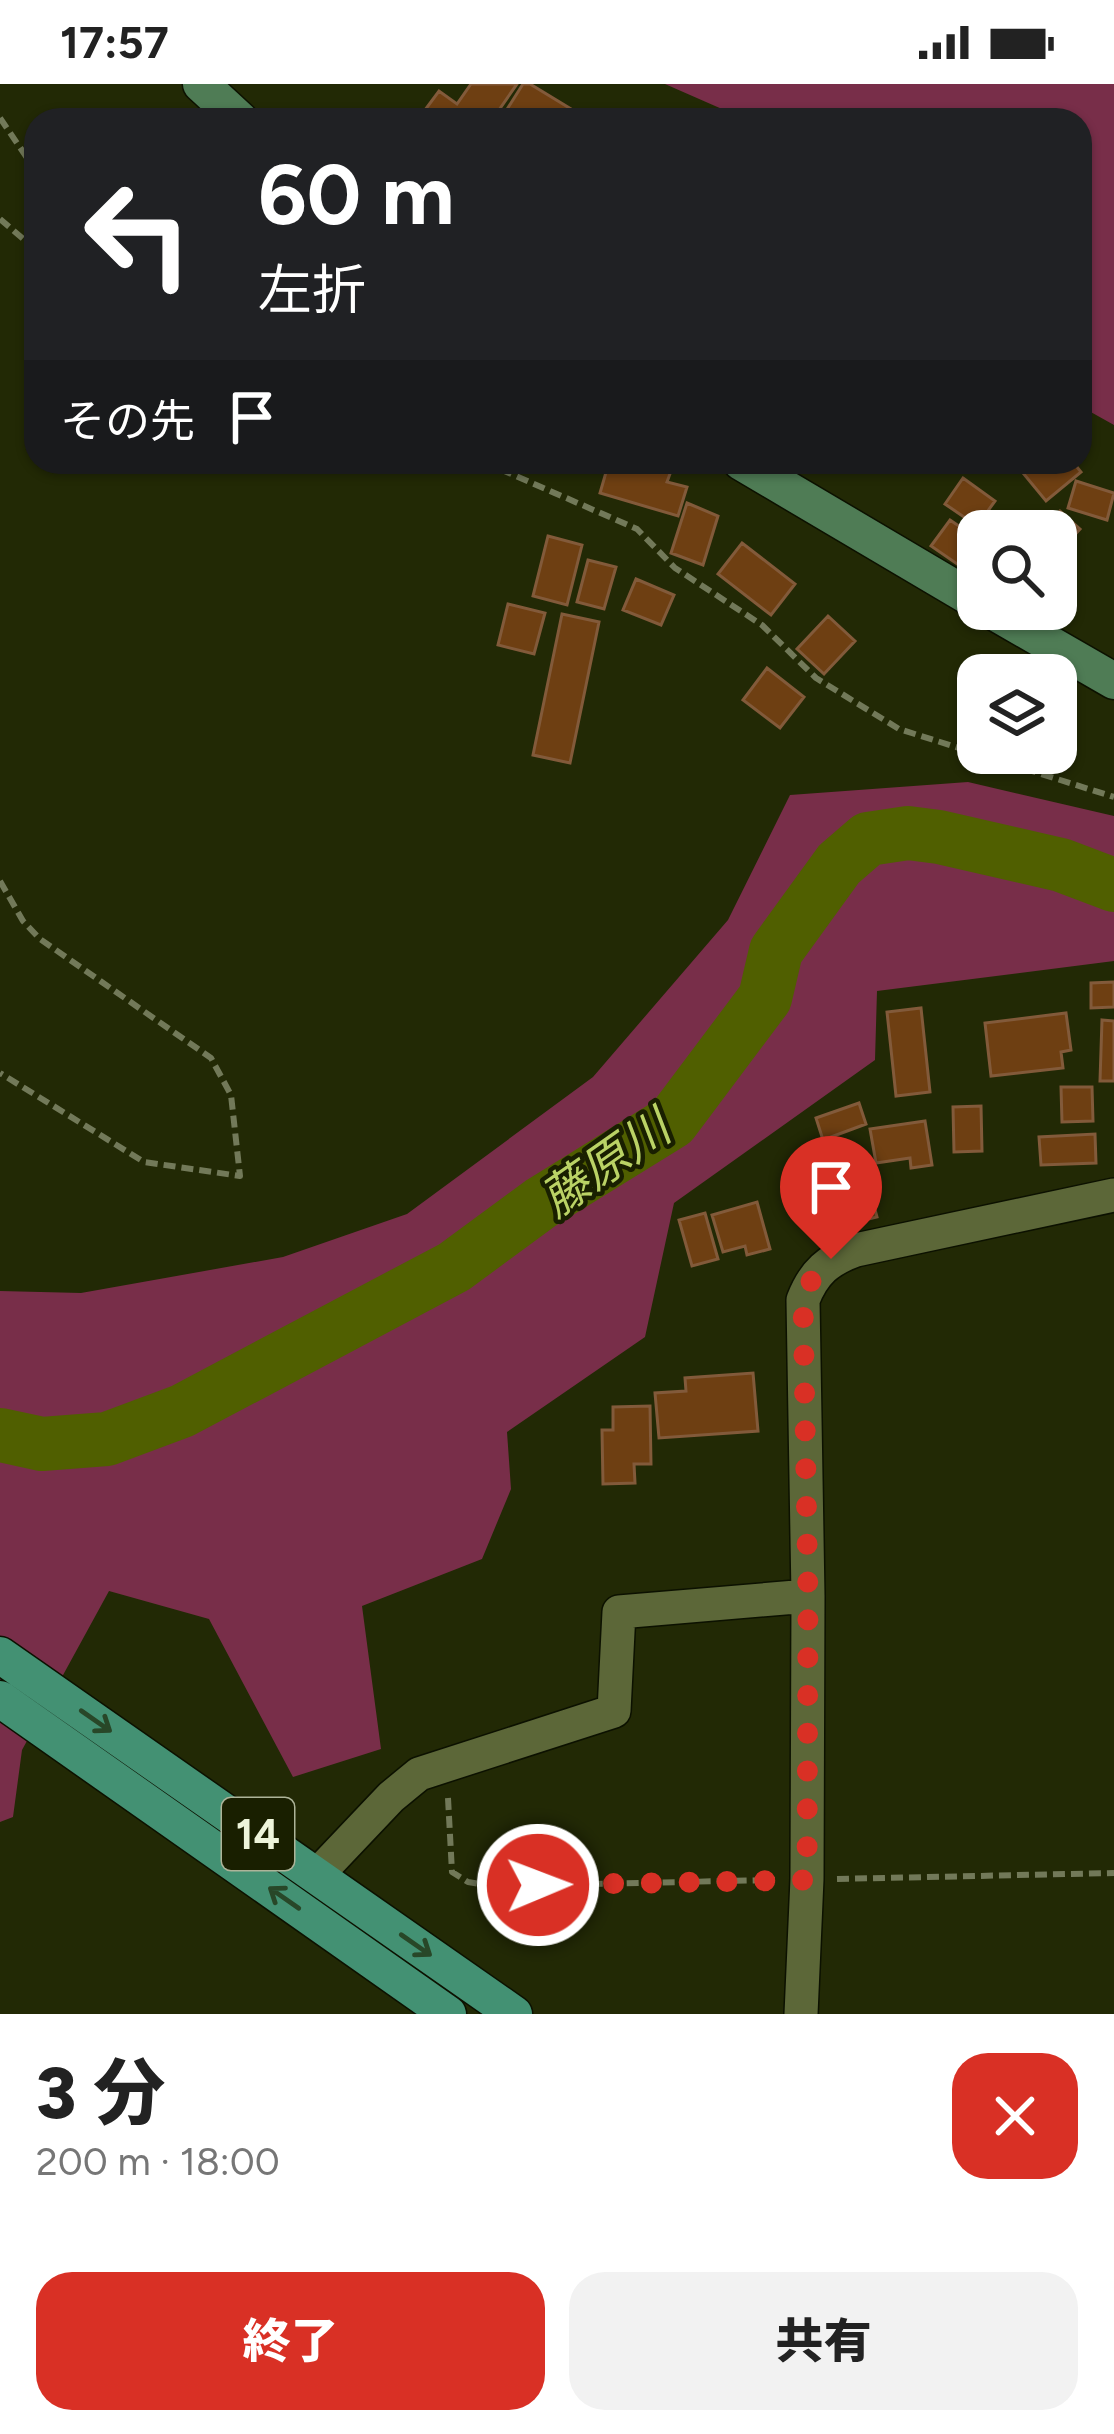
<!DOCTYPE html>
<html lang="ja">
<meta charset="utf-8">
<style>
body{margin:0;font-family:Figtree,"Noto Sans JP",sans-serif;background:#f2f2f2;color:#222;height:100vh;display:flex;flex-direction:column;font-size:45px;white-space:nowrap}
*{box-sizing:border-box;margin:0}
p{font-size:39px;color:#767676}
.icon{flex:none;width:66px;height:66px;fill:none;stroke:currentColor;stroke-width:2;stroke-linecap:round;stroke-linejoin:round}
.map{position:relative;height:1930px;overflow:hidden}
.sheet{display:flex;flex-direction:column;background:#fff;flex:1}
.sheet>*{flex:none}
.banner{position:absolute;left:24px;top:24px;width:1068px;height:366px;border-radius:36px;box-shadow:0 3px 9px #0004;background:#202124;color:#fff;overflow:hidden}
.tools{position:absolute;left:957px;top:426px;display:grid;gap:24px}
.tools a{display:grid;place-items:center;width:120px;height:120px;border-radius:24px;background:#fff;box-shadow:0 3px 9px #0004;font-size:60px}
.pin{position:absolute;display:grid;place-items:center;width:102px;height:102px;color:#fff;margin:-123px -51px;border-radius:50% 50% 50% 0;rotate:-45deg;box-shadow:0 0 12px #0007}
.pin .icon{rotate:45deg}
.me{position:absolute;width:132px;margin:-66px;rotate:89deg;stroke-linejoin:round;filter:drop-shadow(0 0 9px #0008)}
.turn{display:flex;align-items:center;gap:42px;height:252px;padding:0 36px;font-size:54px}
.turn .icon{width:156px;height:156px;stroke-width:2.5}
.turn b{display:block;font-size:84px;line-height:102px}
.then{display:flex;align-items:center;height:114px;padding:0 36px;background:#0003;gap:24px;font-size:45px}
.round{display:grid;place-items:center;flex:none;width:126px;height:126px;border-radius:36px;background:#f2f2f2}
.head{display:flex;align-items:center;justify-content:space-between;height:204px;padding:0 36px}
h1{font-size:72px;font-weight:800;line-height:90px}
.primary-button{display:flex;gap:24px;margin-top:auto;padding:24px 36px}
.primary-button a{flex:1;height:138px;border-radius:36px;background:#d93025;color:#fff;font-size:48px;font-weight:800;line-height:138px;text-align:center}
.primary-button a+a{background:#f2f2f2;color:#222}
.status{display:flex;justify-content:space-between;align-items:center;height:84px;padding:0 60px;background:#fff;direction:ltr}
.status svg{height:33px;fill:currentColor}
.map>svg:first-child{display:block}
.forest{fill:#782e49}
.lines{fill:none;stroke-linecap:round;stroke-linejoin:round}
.river{stroke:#505f00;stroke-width:54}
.building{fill:#6e3f12;stroke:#825a3a;stroke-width:3}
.street-casing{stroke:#0c1100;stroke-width:36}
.secondary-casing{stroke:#0c1100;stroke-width:39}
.primary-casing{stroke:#0c1100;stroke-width:39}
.path{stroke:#727959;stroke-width:6;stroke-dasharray:12 6;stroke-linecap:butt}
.street{stroke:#5c6738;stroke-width:33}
.secondary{stroke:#4f7c55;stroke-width:36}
.primary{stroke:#439173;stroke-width:36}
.oneway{stroke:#284728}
.route{stroke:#d93025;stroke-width:21;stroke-dasharray:0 37.8}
.labels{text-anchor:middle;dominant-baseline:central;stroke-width:9;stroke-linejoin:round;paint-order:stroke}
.shield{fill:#191f00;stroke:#adb499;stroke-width:3}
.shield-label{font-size:42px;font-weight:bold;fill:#edf4da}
.water-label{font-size:48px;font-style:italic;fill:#bad265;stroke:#191f00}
</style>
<div class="status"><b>17:57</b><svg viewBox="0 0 49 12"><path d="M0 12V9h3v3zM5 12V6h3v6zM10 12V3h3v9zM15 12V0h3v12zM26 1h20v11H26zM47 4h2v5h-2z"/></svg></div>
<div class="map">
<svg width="1114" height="1930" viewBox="0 0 1114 1930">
<rect width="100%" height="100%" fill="#222905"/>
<path class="forest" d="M 665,0 L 1114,0 L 1114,341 L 1080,322 L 1080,36 L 747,36 Z
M 968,698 L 1114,732 L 1114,877 L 877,907 L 875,976 L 674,1119 L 645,1253 L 507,1348 L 511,1405 L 482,1475 L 362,1522 L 381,1665 L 293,1693 L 209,1535 L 109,1507 L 22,1666 L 13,1733 L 0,1738 L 0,1207 L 81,1209 L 283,1173 L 407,1130 L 593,993 L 728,836 L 790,711 Z"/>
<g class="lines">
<path class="river" d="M 0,1351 L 42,1360 L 107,1355 L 182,1327 L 454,1183 L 541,1119 L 672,1038 L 765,914 L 776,867 L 839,780 L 868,755 L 908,749 L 939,753 L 1061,781 L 1114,801"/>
</g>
<path class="building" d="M 471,0 L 517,0 L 492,36 L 430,36 L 422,30 L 439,7 L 457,20 Z
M 523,0 L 530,0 L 576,28 L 571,36 L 515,36 L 504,30 Z
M 609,378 L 641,378 L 671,387 L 667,398 L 687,403 L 678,432 L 600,409 Z
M 1037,378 L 1073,378 L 1081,388 L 1046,417 L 1023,389 Z
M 963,394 L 995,417 L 977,442 L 945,420 Z
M 1076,397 L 1114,409 L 1107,436 L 1068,424 Z
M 687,419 L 718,432 L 703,481 L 671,469 Z
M 1060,427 L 1080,445 L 1057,470 L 1056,447 L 1042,447 Z
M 950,436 L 978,455 L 978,462 L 963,484 L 931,462 Z
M 548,452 L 582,461 L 567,521 L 533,512 Z
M 742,459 L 795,500 L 771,531 L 718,490 Z
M 588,476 L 616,483 L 604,525 L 577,518 Z
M 636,495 L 674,511 L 661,541 L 623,526 Z
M 508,520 L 545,529 L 534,570 L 498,561 Z
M 562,530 L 599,538 L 570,679 L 533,671 Z
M 828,532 L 855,557 L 824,590 L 797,565 Z
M 767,584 L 804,613 L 780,644 L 743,616 Z
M 1114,898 L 1114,923 L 1091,924 L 1091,899 Z
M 921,924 L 930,1008 L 896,1012 L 887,928 Z
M 1066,929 L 1071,966 L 1061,968 L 1063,984 L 991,992 L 985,939 Z
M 1102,936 L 1114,937 L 1114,997 L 1100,997 Z
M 1061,1003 L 1092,1003 L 1093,1037 L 1062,1038 Z
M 859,1019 L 866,1040 L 823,1056 L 816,1034 Z
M 981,1022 L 982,1067 L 954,1068 L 953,1023 Z
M 925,1037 L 932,1081 L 911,1084 L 910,1074 L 876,1079 L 870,1045 Z
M 1095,1050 L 1096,1079 L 1041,1081 L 1039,1053 Z
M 859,1067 L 877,1133 L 853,1139 L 848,1121 L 825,1127 L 813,1079 Z
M 815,1094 L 822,1126 L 800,1131 L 793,1099 Z
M 757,1118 L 770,1165 L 747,1171 L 745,1162 L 723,1168 L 712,1131 Z
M 705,1129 L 718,1175 L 692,1182 L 679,1136 Z
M 753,1289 L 758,1347 L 659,1354 L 655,1309 L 686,1307 L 685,1294 Z
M 650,1322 L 651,1380 L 634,1380 L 635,1399 L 603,1400 L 602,1346 L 613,1346 L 613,1323 Z"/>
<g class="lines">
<g class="street-casing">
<path id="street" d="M 317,1791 L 391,1713 L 419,1690 L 614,1627 L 619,1528 L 808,1512
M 801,1930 L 807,1795 L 808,1512 L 803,1216 C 814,1188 828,1176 856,1166 L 1114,1111"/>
</g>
<g class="secondary-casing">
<path id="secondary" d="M 201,0 L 240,36
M 741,378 L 978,518
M 989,525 L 1114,597"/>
</g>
<g class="primary-casing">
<path id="primary" d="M 0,1571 L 514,1930
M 0,1615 L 448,1930"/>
</g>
<path class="path" d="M 0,34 L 36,87
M 0,135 L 36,166
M 484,378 L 637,445 L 675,484 L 762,541 L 816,594 L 899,645 L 1114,713
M 0,797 L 23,837 L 40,855 L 211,974 L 231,1011 L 240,1092 L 144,1078 L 0,989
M 448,1714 L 452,1788 L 468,1798 L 493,1802 L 775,1796
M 837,1795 L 1114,1789"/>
<use href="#street" class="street"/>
<use href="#secondary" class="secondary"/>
<use href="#primary" class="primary"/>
</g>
<defs><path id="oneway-shaft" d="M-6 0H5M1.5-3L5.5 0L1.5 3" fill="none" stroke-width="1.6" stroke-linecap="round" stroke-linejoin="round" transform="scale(3)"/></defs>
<g class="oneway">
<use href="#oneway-shaft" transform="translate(96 1637) rotate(35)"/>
<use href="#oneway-shaft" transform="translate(284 1814) rotate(-145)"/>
<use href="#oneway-shaft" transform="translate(416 1861) rotate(35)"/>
</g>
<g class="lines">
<path class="route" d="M 538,1801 L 807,1796 L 808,1513 L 803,1216 L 812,1195 L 831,1175"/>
</g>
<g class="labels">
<rect class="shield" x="222" y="1714" width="72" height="72" rx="9"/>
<g class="shield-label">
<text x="258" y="1750">14</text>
</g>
<g class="water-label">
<text transform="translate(605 1079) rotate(-35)">藤原川</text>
</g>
</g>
</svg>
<div class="tools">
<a><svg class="icon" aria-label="search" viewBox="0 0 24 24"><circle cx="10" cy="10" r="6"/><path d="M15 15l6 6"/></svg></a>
<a><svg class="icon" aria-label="layers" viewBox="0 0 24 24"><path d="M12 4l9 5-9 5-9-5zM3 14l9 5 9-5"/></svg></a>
</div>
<div class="pin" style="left:831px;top:1175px;background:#d93025"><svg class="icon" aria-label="arrive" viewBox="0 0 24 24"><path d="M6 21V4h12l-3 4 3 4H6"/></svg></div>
<svg class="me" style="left:538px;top:1801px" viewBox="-20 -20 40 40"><circle r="17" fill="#d93025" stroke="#fff" stroke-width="3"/><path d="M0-11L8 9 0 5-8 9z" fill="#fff"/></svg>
<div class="banner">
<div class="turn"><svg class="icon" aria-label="left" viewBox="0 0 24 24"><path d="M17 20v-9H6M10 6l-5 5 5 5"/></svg><div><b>60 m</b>左折</div></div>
<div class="then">その先<svg class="icon" aria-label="arrive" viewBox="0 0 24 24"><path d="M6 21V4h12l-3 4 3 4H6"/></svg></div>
</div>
</div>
<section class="sheet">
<div class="head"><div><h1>3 分</h1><p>200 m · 18:00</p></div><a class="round" style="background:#d93025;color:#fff"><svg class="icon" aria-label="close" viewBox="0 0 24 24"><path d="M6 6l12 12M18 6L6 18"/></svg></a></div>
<div class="primary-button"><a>終了</a><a>共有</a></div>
</section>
